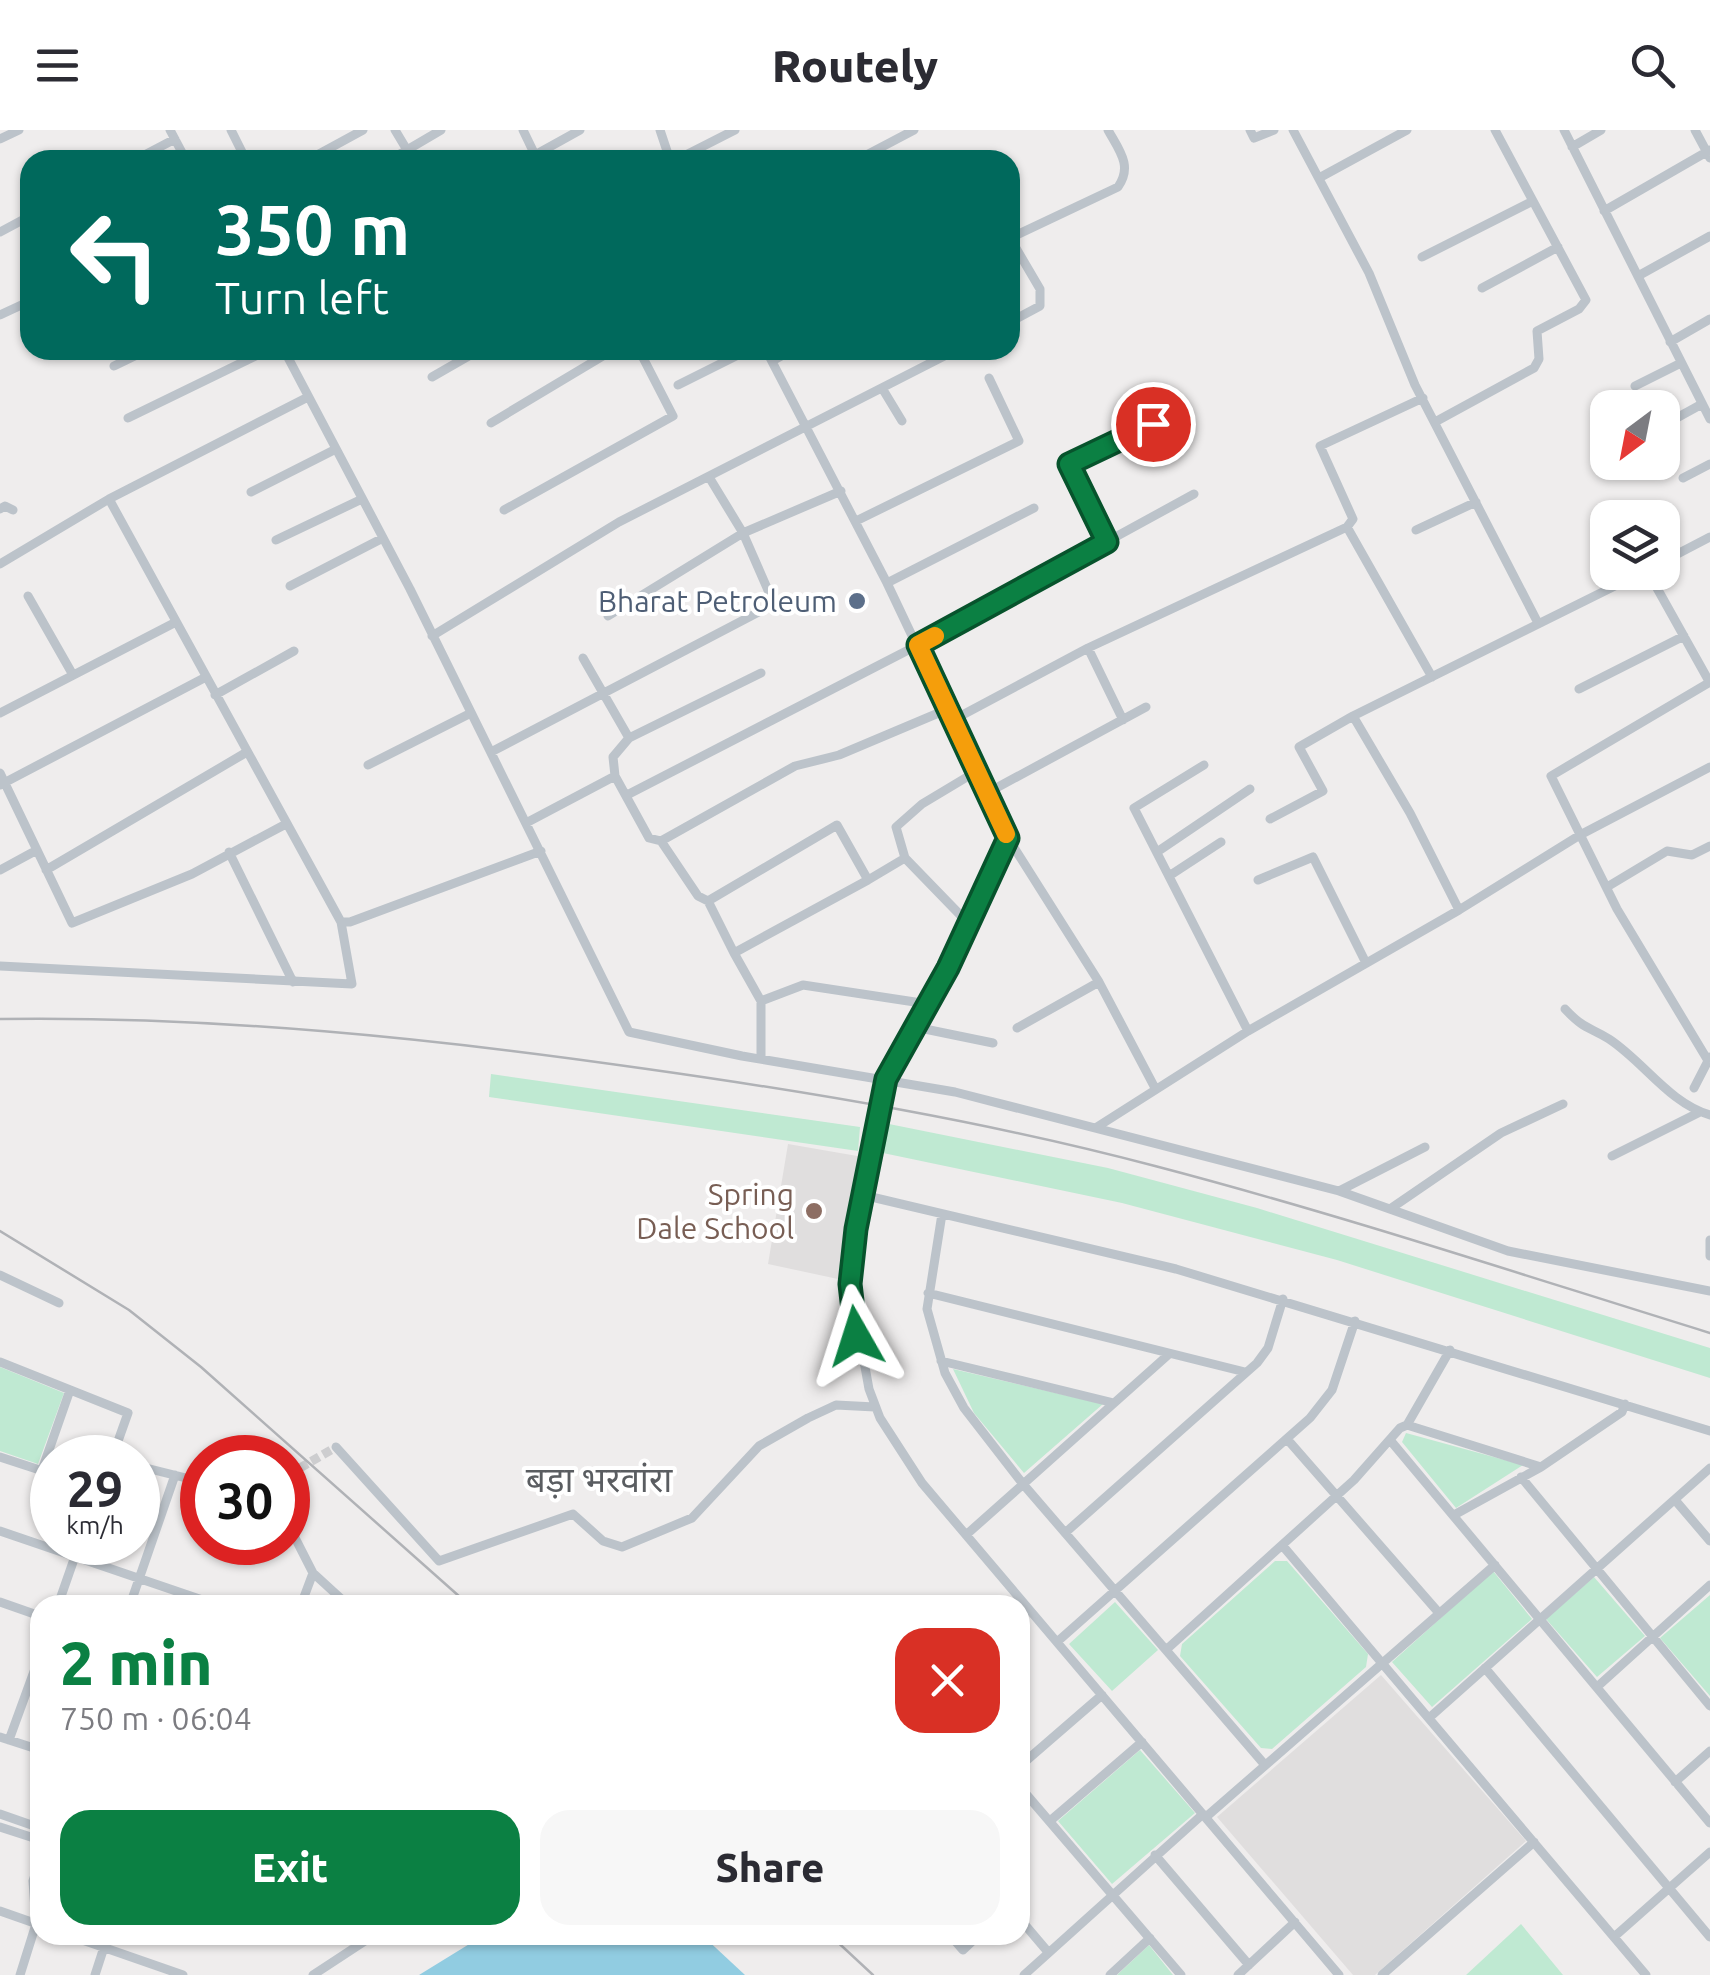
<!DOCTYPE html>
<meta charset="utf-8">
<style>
body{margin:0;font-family:Ubuntu,"Noto Sans Devanagari",sans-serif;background:#f7f7f7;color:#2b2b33;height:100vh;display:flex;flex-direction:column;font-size:38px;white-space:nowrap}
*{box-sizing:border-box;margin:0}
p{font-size:32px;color:#7c7c81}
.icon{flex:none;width:55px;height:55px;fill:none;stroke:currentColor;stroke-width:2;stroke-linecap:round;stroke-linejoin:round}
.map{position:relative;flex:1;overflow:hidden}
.panel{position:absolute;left:30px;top:1465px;width:1000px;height:350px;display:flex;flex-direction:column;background:#fff;border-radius:30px;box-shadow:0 2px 8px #0004}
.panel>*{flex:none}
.hud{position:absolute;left:20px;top:20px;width:1000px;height:210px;border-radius:30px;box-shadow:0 2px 8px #0004;background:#00695c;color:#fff;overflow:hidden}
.needle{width:65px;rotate:212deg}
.fabs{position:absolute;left:1590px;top:260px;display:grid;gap:20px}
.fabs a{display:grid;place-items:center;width:90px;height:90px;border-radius:20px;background:#fff;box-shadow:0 2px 8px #0004;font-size:50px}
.speed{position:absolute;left:30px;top:1305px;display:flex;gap:20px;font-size:50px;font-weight:700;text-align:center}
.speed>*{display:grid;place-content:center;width:130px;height:130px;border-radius:50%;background:#fff;box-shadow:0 2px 8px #0004;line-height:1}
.speed small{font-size:25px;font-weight:400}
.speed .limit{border:15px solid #d22;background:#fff;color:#111}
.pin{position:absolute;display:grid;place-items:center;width:85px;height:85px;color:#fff;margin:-42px;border:5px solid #fff;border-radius:50%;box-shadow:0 2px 10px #0007}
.me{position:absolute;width:110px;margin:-55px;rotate:354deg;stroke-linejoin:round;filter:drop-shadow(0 0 8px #0008)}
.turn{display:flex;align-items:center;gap:35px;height:210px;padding:0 30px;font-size:45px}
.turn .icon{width:130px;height:130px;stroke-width:2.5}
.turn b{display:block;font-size:70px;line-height:85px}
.round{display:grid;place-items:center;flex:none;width:105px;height:105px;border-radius:30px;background:#f7f7f7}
.overview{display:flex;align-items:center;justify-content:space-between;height:170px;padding:0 30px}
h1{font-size:60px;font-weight:800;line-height:75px;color:#0b8043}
.primary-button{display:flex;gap:20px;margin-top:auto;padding:20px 30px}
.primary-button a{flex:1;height:115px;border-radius:30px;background:#0b8043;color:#fff;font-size:40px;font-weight:800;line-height:115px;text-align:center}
.primary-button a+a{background:#f7f7f7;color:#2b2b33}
header{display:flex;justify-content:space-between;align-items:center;height:130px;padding:0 30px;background:#fff;font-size:45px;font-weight:800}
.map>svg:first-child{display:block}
.education{fill:#e0dede}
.green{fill:#bfe9d2}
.water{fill:#91cce1}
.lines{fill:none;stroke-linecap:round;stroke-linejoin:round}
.minor-tunnel{stroke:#cdcdcf;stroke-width:9;stroke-dasharray:9 4.5;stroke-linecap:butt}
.minor{stroke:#bcc3ca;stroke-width:9}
.rail{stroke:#b0b2b6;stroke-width:2.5}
.route-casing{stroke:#07532c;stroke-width:25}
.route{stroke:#0b8043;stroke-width:18}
.slow{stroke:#f59e0b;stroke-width:18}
.service-dot{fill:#5c6f8a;stroke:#fff;stroke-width:4}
.education-dot{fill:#8d6e63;stroke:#fff;stroke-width:4}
.labels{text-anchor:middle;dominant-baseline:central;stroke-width:8;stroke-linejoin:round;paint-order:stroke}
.service-label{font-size:30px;fill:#4e5e75;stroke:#fff;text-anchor:end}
.education-label{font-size:30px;fill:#785e54;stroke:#fff;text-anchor:end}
.quarter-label{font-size:35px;fill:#5a5d61;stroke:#fff}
</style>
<header><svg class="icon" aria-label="menu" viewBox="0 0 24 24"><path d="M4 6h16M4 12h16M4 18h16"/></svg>Routely<svg class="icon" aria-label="search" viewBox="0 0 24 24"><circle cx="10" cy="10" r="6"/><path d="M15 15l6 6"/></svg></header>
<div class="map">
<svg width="1710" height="1845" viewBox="0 0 1710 1845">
<rect width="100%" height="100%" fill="#efeded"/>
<path class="education" d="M 788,1014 L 863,1027 L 838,1149 L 768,1134 Z
M 1381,1545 L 1526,1711 L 1375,1845 L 1353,1845 L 1217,1687 Z"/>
<path class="green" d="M 491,944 L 860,997 L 858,1021 L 489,967 Z
M 889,994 L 1108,1038 L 1257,1078 L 1710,1218 L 1710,1248 L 1337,1130 L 1122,1073 L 883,1023 Z
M 0,1237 L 64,1263 L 38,1334 L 0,1321 Z
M 953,1239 L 1103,1274 L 1024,1343 L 974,1283 Z
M 1406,1303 L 1523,1335 L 1456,1378 L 1402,1312 Z
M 1275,1431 L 1287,1431 L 1368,1524 L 1366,1537 L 1272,1619 L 1261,1618 L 1180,1526 L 1182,1514 Z
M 1493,1441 L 1532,1489 L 1432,1577 L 1392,1532 Z
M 1594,1447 L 1645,1506 L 1597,1547 L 1546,1489 Z
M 1710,1465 L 1710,1566 L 1660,1508 Z
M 1115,1472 L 1158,1520 L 1112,1561 L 1069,1514 Z
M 1140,1620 L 1195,1683 L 1112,1754 L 1058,1691 Z
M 1521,1794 L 1563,1845 L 1466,1845 Z
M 1149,1815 L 1173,1845 L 1117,1845 Z"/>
<path class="water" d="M 484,1805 L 702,1805 L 745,1845 L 419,1845 Z"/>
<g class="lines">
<path class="minor-tunnel" d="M 288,1345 L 336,1317"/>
<path class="minor" d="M 170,0 L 186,30
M 231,0 L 246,30
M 395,0 L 407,20
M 523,0 L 535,25
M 660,0 L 670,30
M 1250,0 L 1254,8 L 1274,0
M 1293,0 L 1369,143 L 1415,255 L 1538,493
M 1564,0 L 1710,289
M 1695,0 L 1710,28
M 0,9 L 19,0
M 1572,17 L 1601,0
M 135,30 L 175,9
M 308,30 L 363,0
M 390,30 L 441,0
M 526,30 L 580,0
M 676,30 L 735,0
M 857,30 L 914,0
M 1319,48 L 1407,0
M 1604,81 L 1710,20
M 0,102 L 30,86
M 1422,127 L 1533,71
M 1638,146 L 1710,106
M 1482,158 L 1558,117
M 0,185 L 30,171
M 1010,192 L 1040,176 L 1040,159 L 1010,108 L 1118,57 C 1133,36 1119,20 1108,0
M 1670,212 L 1710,189
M 284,220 L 410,459 L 629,902 L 742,926 L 955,962 L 1339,1061 L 1508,1121 L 1710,1161
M 766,220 L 887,453 L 1008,708 L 948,838 L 886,949 L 856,1099 L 850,1154 L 869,1259 L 880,1288 L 922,1353 L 1339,1845
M 772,231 L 792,220
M 114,236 L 147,220
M 432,247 L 479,220
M 678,255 L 748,220
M 1635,256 L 1681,233
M 882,258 L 902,291
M 308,267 L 109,369 L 341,792 L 350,792 L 541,721
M 128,288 L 268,220
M 1435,292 L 1534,238 L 1539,229 L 1537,201 L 1579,179 L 1586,170 L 1495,0
M 491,293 L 613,220
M 1662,296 L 1702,274
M 1683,348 L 1710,334
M 251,362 L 336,319
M 0,379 L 5,376 L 13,380
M 504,380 L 673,286 L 639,220
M 856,391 L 1019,311 L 989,248
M 1347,397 L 1432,547
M 1416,400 L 1476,372
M 276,410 L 362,369
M 1107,412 L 1069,334 L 1181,280
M 1662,432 L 1710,407
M 0,434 L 109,369
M 1648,442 L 1710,553
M 887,453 L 1034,378
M 290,456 L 383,408
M 28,466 L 73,545
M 608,486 L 743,403 L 841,361
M 432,506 L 619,392 L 956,220
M 1088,518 L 1123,590
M 583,528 L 629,608 L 761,543
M 1579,559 L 1684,506
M 215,565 L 294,521
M 0,583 L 176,492
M 953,590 L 1088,518 L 1347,397 L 1353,389 L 1320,316 L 1423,268
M 491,622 L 774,474 L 743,403 L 709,347
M 368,635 L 471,583
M 1204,635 L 1134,678 L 1248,901
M 0,643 L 72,793 L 192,744 L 286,694
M 615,646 L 613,627 L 629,608
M 0,655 L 206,547
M 987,663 L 1146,577
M 627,665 L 918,515 L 1194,364
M 1270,689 L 1323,661 L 1299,617 L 1353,586
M 526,693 L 615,646 L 649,708 L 661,711
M 1008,708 L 1099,852 L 1155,958
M 229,722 L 293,852
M 1157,722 L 1250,659
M 0,740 L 37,720
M 46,740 L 247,622
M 1169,746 L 1221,712
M 868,750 L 905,728
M 1258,750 L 1313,727 L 1366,833
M 1607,757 L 1667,721 L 1692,725 L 1710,716
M 708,771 L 734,823
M 1459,780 L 1580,705 L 1710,637
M 968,793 L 905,728 L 896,697 L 922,674 L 977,641
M 0,836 L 352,854 L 341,792
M 761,871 L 761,929
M 928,874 L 803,855 L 761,871 L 734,823 L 868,750 L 837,695 L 708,771 L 698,766 L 661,711 L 795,636 L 839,625 L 948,579
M 1565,879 C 1585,900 1588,896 1609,909 C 1644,932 1669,973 1710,985
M 915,897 L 993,913
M 1017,898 L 1099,852
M 1707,929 L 1617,779 L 1551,646 L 1710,552
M 1694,958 L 1710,927
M 1097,997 L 1248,901 L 1459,780 L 1410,683 L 1353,586 L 1643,442
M 1612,1026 L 1700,982
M 1339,1061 L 1425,1017
M 863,1065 L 1176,1139 L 1710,1301
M 1390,1079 L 1501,1003 L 1563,974
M 942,1084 L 927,1179 L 945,1243 L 964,1278 L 1023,1354 L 1265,1635
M 1710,1110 L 1710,1126
M 0,1145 L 59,1173
M 928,1163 L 1245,1242
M 941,1231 L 1114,1273
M 0,1232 L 128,1283 L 112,1328
M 1407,1295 L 1450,1220
M 1287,1309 L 1439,1483
M 1390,1310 L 1710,1693
M 336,1317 L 439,1431 L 573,1384 L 603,1411 L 622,1417 L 692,1388 L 759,1316 L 808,1288 L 836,1275 L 875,1277
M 0,1327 L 52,1344
M 138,1336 L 202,1352
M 42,1340 L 70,1260
M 1521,1347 L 1710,1576
M 1675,1370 L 1710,1411
M 1454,1385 L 1541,1337 L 1622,1282 L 1625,1274
M 288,1394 L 313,1443 L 348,1475
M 0,1401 L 217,1475
M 1065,1403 L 1257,1233 L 1268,1218 L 1283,1169
M 966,1405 L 1168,1225
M 1282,1415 L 1646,1845
M 0,1472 L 40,1486
M 58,1475 L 80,1412
M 130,1475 L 175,1345
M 301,1475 L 313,1443
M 1057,1512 L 1310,1288 L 1332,1260 L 1355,1191
M 1167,1519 L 1354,1350 L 1400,1298 L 1407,1295 L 1541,1337
M 1485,1538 L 1710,1807
M 1597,1557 L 1710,1455
M 1429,1588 L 1710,1338
M 0,1607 L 40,1620
M 9,1610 L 40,1525
M 1020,1636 L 1102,1565
M 1675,1652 L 1710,1621
M 1020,1657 L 1181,1845
M 0,1684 L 40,1698
M 1206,1687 L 1495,1435
M 1050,1691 L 1142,1612
M 0,1697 L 40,1710
M 1155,1725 L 1249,1835
M 0,1781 L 40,1795
M 1020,1789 L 1048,1822
M 68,1805 L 183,1845
M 326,1805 L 361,1813
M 950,1805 L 963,1820 L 979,1805
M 1614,1807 L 1710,1722
M 20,1845 L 36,1794 L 33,1751 L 40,1730
M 95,1845 L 108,1805
M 313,1845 L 374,1805
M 1024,1845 L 1203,1684
M 1110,1845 L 1150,1808
M 1238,1845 L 1295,1792
M 1382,1845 L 1534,1712"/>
<path class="rail" d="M 0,889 C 217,886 432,908 647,939 C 817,963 989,992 1155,1036 C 1342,1085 1526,1146 1710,1203
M 0,1101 L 129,1180 L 201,1237 L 469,1475
M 830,1805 L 873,1845"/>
</g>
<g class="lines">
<g class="route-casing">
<path id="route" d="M 856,1206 L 850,1154 L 856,1099 L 886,949 L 948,838 L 1008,708 L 918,515 L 1107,412 L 1069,334 L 1153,294"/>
</g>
<use href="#route" class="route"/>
<path class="slow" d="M 935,506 L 918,515 L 1006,704"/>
</g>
<circle class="service-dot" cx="857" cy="471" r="10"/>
<circle class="education-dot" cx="814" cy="1081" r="10"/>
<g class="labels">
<g class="service-label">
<text x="837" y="471">Bharat Petroleum</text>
</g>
<g class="education-label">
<text x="794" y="1064">Spring<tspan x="794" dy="34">Dale School</tspan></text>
</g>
<g class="quarter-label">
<text x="599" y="1349">बड़ा भरवांरा</text>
</g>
</g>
</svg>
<div class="fabs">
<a><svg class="needle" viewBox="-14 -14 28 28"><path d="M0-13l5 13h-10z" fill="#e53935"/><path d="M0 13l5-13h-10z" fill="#7c7c81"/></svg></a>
<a><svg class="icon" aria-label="layers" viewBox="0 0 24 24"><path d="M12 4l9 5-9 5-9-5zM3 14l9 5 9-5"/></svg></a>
</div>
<div class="speed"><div>29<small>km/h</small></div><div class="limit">30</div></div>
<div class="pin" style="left:1153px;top:294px;background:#d93025"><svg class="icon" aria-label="arrive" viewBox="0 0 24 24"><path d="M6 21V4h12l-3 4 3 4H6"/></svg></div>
<svg class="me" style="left:856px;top:1206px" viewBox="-20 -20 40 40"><path d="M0-17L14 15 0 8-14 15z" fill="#0b8043" stroke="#fff" stroke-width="4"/></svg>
<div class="hud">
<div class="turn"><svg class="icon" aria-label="left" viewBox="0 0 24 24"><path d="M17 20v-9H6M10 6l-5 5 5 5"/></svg><div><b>350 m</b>Turn left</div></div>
</div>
<section class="panel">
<div class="overview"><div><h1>2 min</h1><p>750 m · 06:04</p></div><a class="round" style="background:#d93025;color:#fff"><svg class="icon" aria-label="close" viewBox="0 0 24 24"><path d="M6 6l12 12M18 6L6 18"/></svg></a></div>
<div class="primary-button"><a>Exit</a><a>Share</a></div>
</section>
</div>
